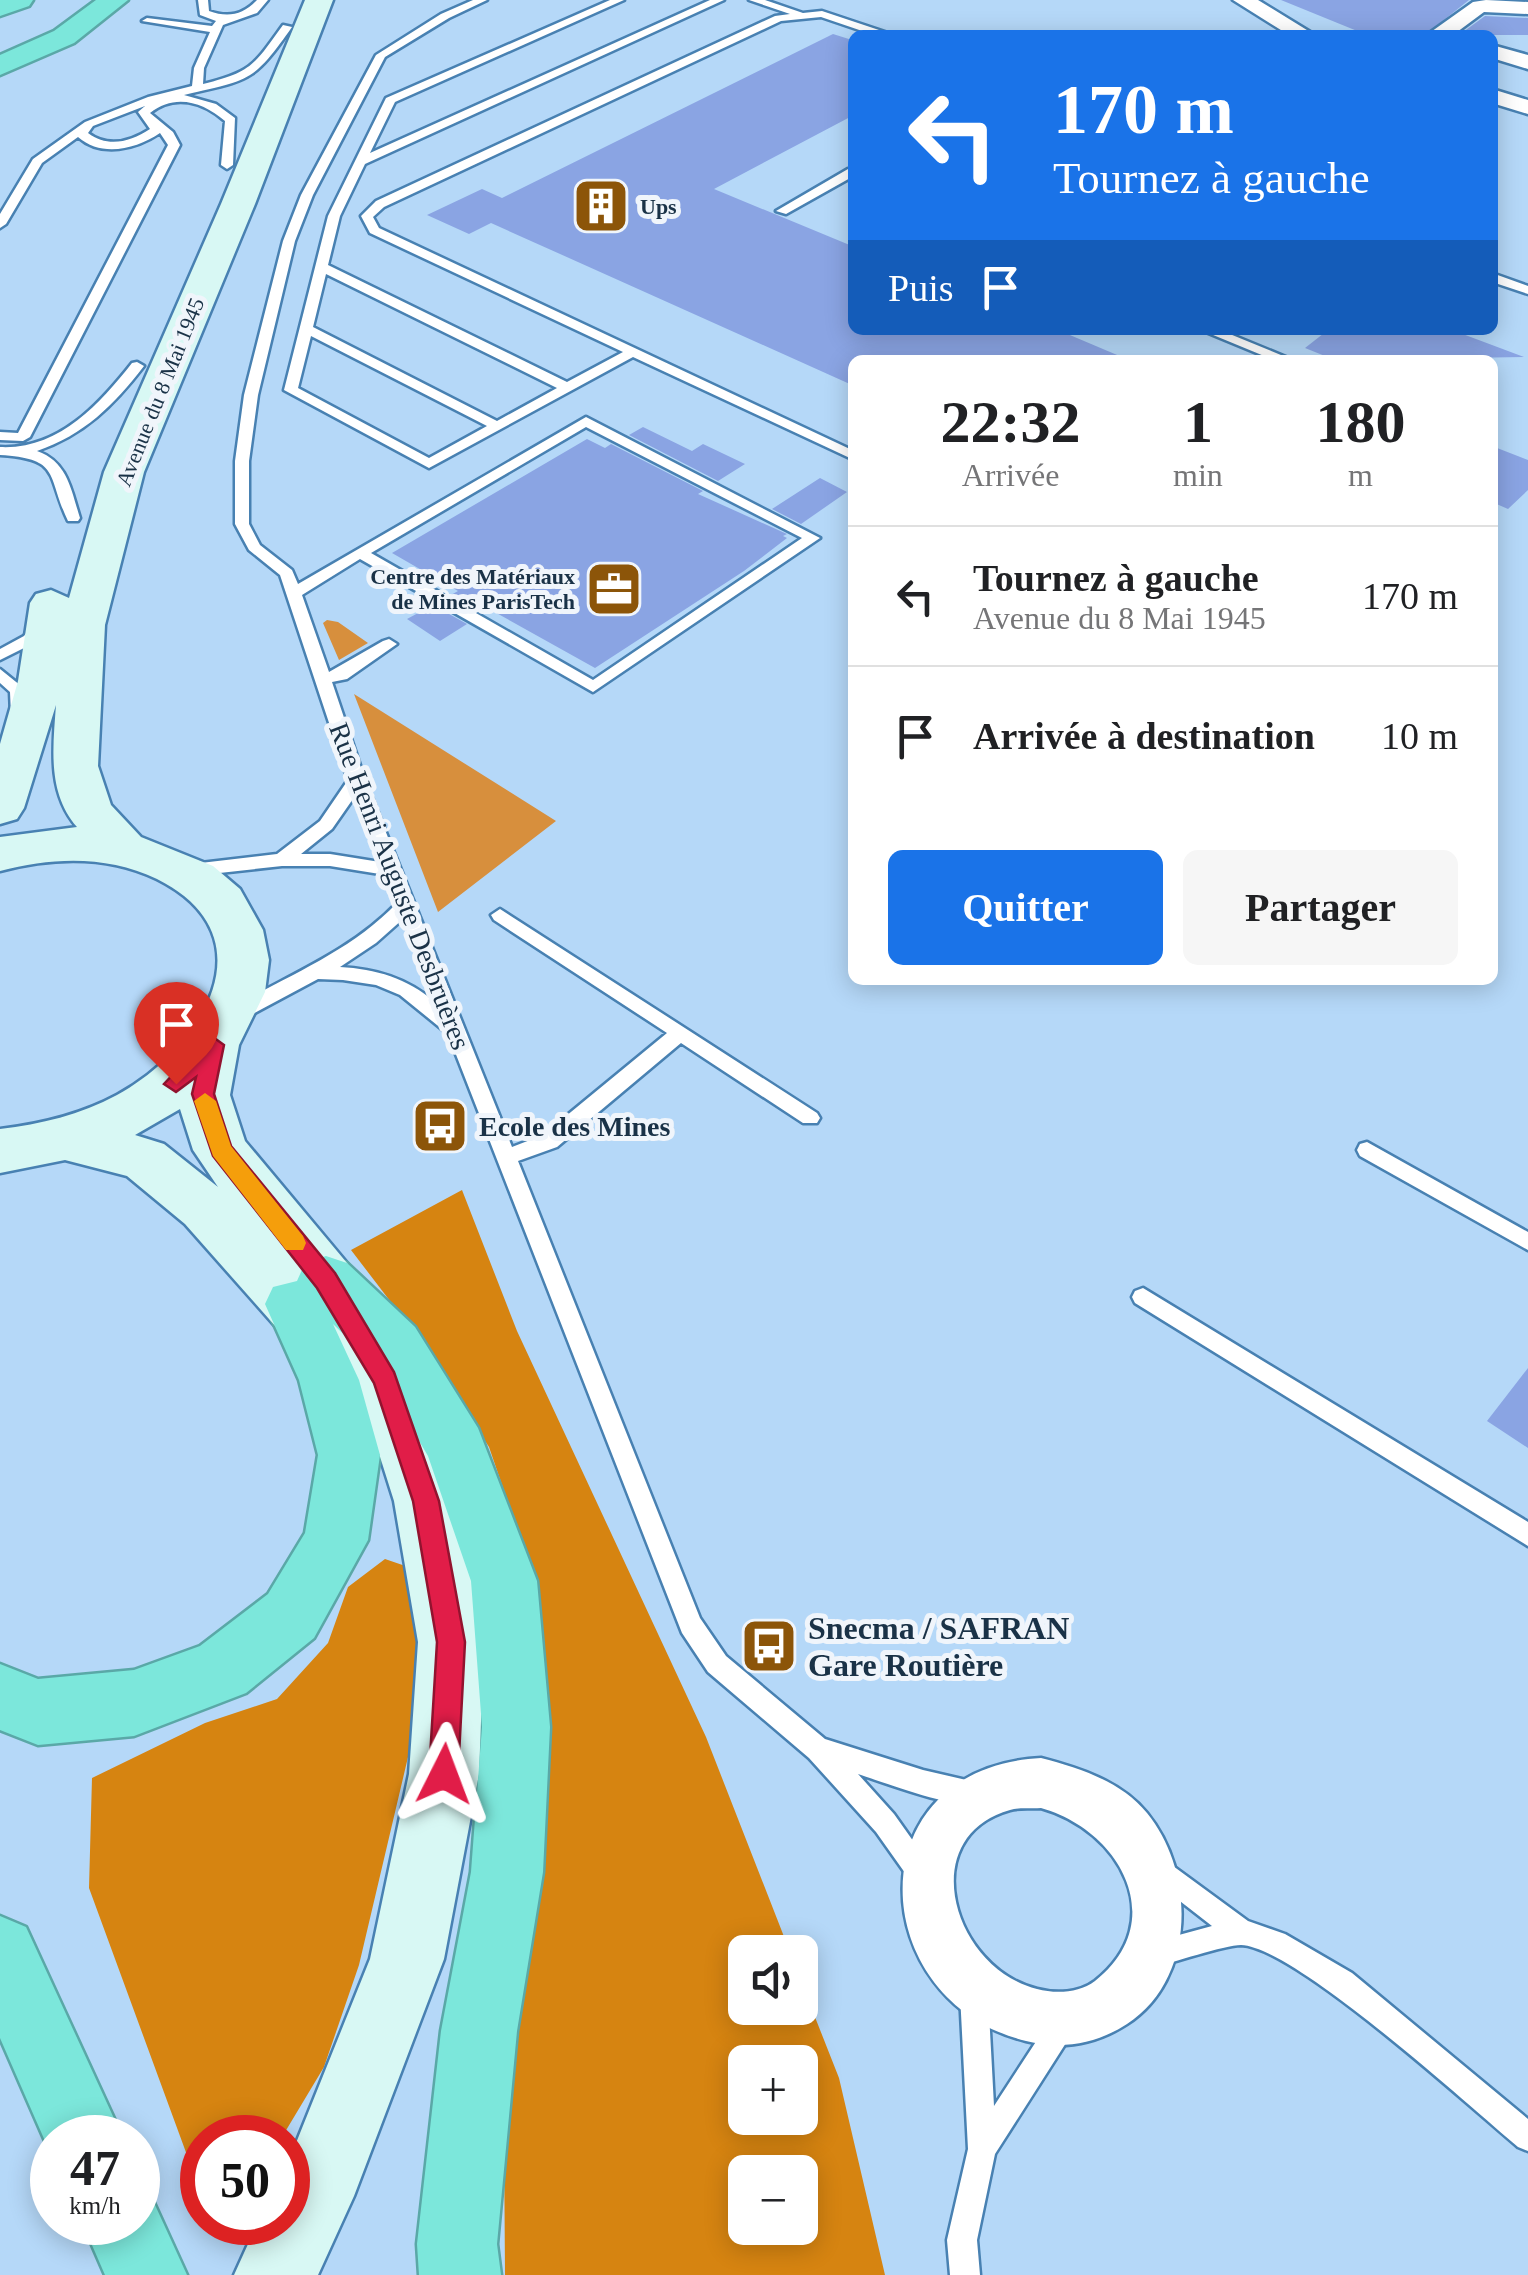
<!DOCTYPE html>
<html lang="fr">
<meta charset="utf-8">
<style>
body{margin:0;font-family:Georgia,serif;background:#f6f6f6;color:#202124;height:100vh;display:flex;flex-direction:column;font-size:38px;white-space:nowrap}
*{box-sizing:border-box;margin:0}
p{font-size:32px;color:#757577}
.icon{flex:none;width:55px;height:55px;fill:none;stroke:currentColor;stroke-width:2;stroke-linecap:round;stroke-linejoin:round}
.map{position:relative;flex:1;overflow:hidden}
.panel{position:absolute;left:848px;top:355px;width:650px;height:630px;display:flex;flex-direction:column;background:#fff;border-radius:15px;box-shadow:0 5px 25px #0003}
.panel>*{flex:none}
.top-card{position:absolute;left:848px;top:30px;width:650px;height:305px;border-radius:15px;box-shadow:0 5px 25px #0003;background:#1a73e8;color:#fff;overflow:hidden}
.fabs{position:absolute;left:728px;top:1935px;display:grid;gap:20px}
.fabs a{display:grid;place-items:center;width:90px;height:90px;border-radius:15px;background:#fff;box-shadow:0 5px 25px #0003;font-size:50px}
.speed{position:absolute;left:30px;top:2115px;display:flex;gap:20px;font-size:50px;font-weight:700;text-align:center}
.speed>*{display:grid;place-content:center;width:130px;height:130px;border-radius:50%;background:#fff;box-shadow:0 5px 25px #0003;line-height:1}
.speed small{font-size:25px;font-weight:400}
.speed .limit{border:15px solid #d22;background:#fff;color:#111}
.pin{position:absolute;display:grid;place-items:center;width:85px;height:85px;color:#fff;margin:-102px -42px;border-radius:50% 50% 50% 0;rotate:-45deg;box-shadow:0 0 10px #0007}
.pin .icon{rotate:45deg}
.me{position:absolute;width:110px;margin:-55px;rotate:3deg;stroke-linejoin:round;filter:drop-shadow(0 0 8px #0008)}
.turn{display:flex;align-items:center;gap:35px;height:210px;padding:0 40px;font-size:45px}
.turn .icon{width:130px;height:130px;stroke-width:2.5}
.turn b{display:block;font-size:70px;line-height:85px}
.then{display:flex;align-items:center;height:95px;padding:0 40px;background:#0003;gap:20px;font-size:38px}
.eta{display:flex;justify-content:space-evenly;align-items:center;height:170px;text-align:center}
.eta b{font-size:60px;font-weight:700;line-height:70px}
.button{display:flex;gap:20px;margin-top:auto;padding:20px 40px}
.button a{flex:1;height:115px;border-radius:15px;background:#1a73e8;color:#fff;font-size:40px;font-weight:700;line-height:115px;text-align:center}
.button a+a{background:#f6f6f6;color:#202124}
ul{padding:0;list-style:none}
li{display:flex;align-items:center;gap:30px;height:140px;padding:0 40px;border-top:2px solid #e0e0e0}
li div{flex:1}
li b{display:block;font-size:38px}
li em{font-style:normal}
.map>svg:first-child{display:block}
.green{fill:#d78f3d}
.forest{fill:#d68411;fill-rule:evenodd}
.building{fill:#8aa4e3}
.lines{fill:none;stroke-linecap:round;stroke-linejoin:round}
.lane-casing{stroke:#4881b2;stroke-width:5}
.street-casing{stroke:#4881b2;stroke-width:5}
.secondary-casing{stroke:#4881b2;stroke-width:5}
.highway-casing{stroke:#5aa8a7;stroke-width:5}
.lane{fill:#fff;fill-rule:evenodd}
.street{fill:#fff;fill-rule:evenodd}
.secondary{fill:#d8f8f4;fill-rule:evenodd}
.highway{fill:#7ce7db;fill-rule:evenodd}
.route{fill:#e11d48;stroke:#92132f;stroke-width:2.5}
.slow{fill:#f59e0b}
.labels{text-anchor:middle;dominant-baseline:central;stroke-width:10;stroke-linejoin:round;paint-order:stroke}
.far-poi-label{font-size:22px;font-weight:bold;fill:#1a3247;stroke:#f0f5fb;text-anchor:start}
.far-street-label{font-size:22px;fill:#1a3247;stroke:#f0f5fb}
.street-label{font-size:28px;fill:#1a3247;stroke:#f0f5fb}
.poi-label{font-size:28px;font-weight:bold;fill:#1a3247;stroke:#f0f5fb;text-anchor:start}
.near-poi-label{font-size:32px;font-weight:bold;fill:#1a3247;stroke:#f0f5fb;text-anchor:start}
</style>
<div class="map">
<svg width="1528" height="2275" viewBox="0 0 1528 2275">
<rect width="100%" height="100%" fill="#b5d8f8"/>
<path class="green" d="M 327,620 L 338,622 L 368,643 L 339,660 L 323,623 Z
M 354,694 L 556,821 L 438,912 Z"/>
<path class="forest" d="M 462,1190 L 517,1331 L 706,1737 L 790,1952 L 745,1952 L 745,2008 L 800,2008 L 800,1979 L 839,2078 L 885,2275 L 505,2275 L 504,2134 L 531,1946 L 549,1751 L 539,1593 L 489,1447 L 413,1331 L 351,1250 ZM 745,2062 L 800,2062 L 800,2118 L 745,2118 ZM 745,2172 L 800,2172 L 800,2228 L 745,2228 Z
M 385,1559 L 420,1571 L 433,1651 L 359,1965 L 324,2067 L 282,2137 L 202,2138 L 202,2196 L 89,1888 L 92,1778 L 205,1723 L 277,1699 L 328,1643 L 348,1587 Z"/>
<path class="building" d="M 1281,0 L 1469,0 L 1425,35 L 1367,35 Z
M 1485,16 L 1528,18 L 1528,35 L 1459,35 Z
M 833,34 L 852,40 L 852,116 L 714,189 L 852,246 L 852,330 L 1058,330 L 1129,360 L 852,360 L 852,385 L 491,223 L 469,234 L 427,215 L 482,189 L 502,198 Z
M 1328,330 L 1452,330 L 1524,357 L 1335,360 L 1305,348 Z
M 643,427 L 692,451 L 703,444 L 745,464 L 718,481 L 629,435 Z
M 587,439 L 605,448 L 611,444 L 703,491 L 698,494 L 787,534 L 783,536 L 787,538 L 744,571 L 595,668 L 491,610 L 485,614 L 451,595 L 458,591 L 392,553 Z
M 1492,446 L 1528,460 L 1528,490 L 1508,509 L 1492,502 Z
M 820,478 L 847,492 L 801,524 L 772,509 Z
M 433,605 L 467,624 L 440,641 L 407,619 Z
M 1528,1368 L 1528,1448 L 1487,1421 Z"/>
<g class="lines">
<g class="lane-casing">
<path id="lane" d="M 198,0 L 208,0 L 209,11 C 228,18 243,15 257,0 L 268,0 L 257,13 L 223,25 L 204,68 L 203,84 C 252,72 254,65 283,25 L 292,27 C 252,84 250,79 184,95 L 216,104 L 235,118 L 233,165 L 227,169 L 221,165 L 225,121 C 203,102 175,93 150,113 L 173,132 L 180,145 L 30,437 L 23,441 L 0,440 L 0,432 L 18,433 L 168,145 L 160,133 C 136,149 102,158 78,137 L 42,163 L 6,224 L 0,228 L 0,214 L 33,159 L 85,122 L 148,97 L 192,86 L 194,68 L 210,32 L 142,21 L 147,18 L 212,26 L 216,21 L 200,15 ZM 145,106 L 138,112 L 150,129 C 130,142 108,148 88,133 L 93,126 Z
M 473,0 L 487,0 L 449,18 L 385,57 L 313,195 L 295,241 L 258,395 L 249,461 L 249,524 L 260,545 L 292,570 L 298,584 L 586,417 L 820,538 L 593,692 L 360,559 L 302,595 L 329,672 L 383,641 L 389,639 L 397,644 L 347,679 L 332,682 L 365,780 L 512,1147 L 543,1135 L 667,1033 L 494,920 L 491,915 L 500,909 L 817,1113 L 820,1118 L 817,1123 L 803,1123 L 681,1043 L 557,1147 L 518,1161 L 700,1618 L 726,1656 L 825,1739 L 923,1770 L 988,1785 L 992,1794 L 988,1803 C 963,1813 886,1783 858,1774 L 894,1814 L 933,1869 L 937,1878 L 933,1887 L 924,1891 L 915,1887 L 876,1832 L 809,1758 L 708,1672 L 682,1633 L 448,1034 L 400,995 L 376,985 L 343,980 L 318,979 L 249,1016 L 235,1016 L 233,1011 L 235,1006 C 291,974 351,951 397,903 L 386,875 L 330,866 L 282,866 L 192,876 L 183,870 L 192,864 L 277,854 L 320,821 L 348,780 L 280,575 L 249,550 L 235,524 L 235,461 L 244,395 L 283,241 L 301,195 L 376,55 L 441,14 ZM 586,427 L 802,538 L 593,680 L 371,553 ZM 355,796 L 380,862 L 330,854 L 301,854 L 332,829 ZM 403,919 L 435,1002 C 407,978 376,969 340,967 L 376,943 Z
M 610,0 L 624,0 L 395,102 L 370,153 L 710,0 L 724,0 L 365,164 L 340,216 L 328,265 L 567,382 L 623,352 L 370,233 L 361,216 L 376,201 L 775,16 L 790,14 L 749,0 L 765,0 L 803,13 L 822,11 L 888,33 L 889,35 L 874,35 L 821,17 L 781,21 L 384,207 L 373,217 L 379,228 L 852,450 L 852,459 L 633,357 L 429,468 L 284,390 L 328,216 L 386,98 ZM 326,274 L 557,388 L 497,421 L 313,327 ZM 311,336 L 487,426 L 429,458 L 298,388 Z
M 848,169 L 852,169 L 852,177 L 786,214 L 776,211 Z
M 1492,273 L 1528,286 L 1528,294 L 1492,282 Z
M 1201,330 L 1220,330 L 1293,360 L 1274,360 Z
M 137,362 L 144,366 C 114,405 84,435 37,451 C 68,462 71,490 80,518 L 78,521 L 68,521 C 46,475 62,459 0,455 L 0,447 C 58,450 99,405 132,363 Z
M 42,618 L 50,623 L 36,642 L 0,660 L 0,649 L 24,636 L 36,620 Z
M 0,669 L 26,690 L 25,718 L 19,719 L 11,714 L 10,692 L 0,683 Z
M 1367,1142 L 1528,1232 L 1528,1250 L 1360,1156 L 1357,1150 L 1360,1144 Z
M 1143,1288 L 1528,1522 L 1528,1546 L 1135,1303 L 1132,1297 L 1135,1291 Z
M 1158,1855 L 1248,1921 L 1285,1934 L 1352,1973 L 1528,2119 L 1528,2151 L 1518,2147 C 1469,2106 1295,1947 1241,1945 C 1225,1945 1171,1963 1152,1968 L 1142,1965 L 1139,1955 L 1142,1945 L 1212,1926 L 1149,1877 L 1145,1868 L 1149,1859 Z
M 974,1980 L 984,1984 L 988,1994 L 994,2106 L 1056,2011 L 1066,2007 L 1076,2011 L 1080,2021 L 995,2154 L 977,2240 L 980,2275 L 950,2275 L 947,2240 L 968,2149 L 960,1994 L 964,1984 Z"/>
</g>
<g class="street-casing">
<path id="street" d="M 1233,0 L 1258,0 L 1315,35 L 1289,35 Z
M 1486,0 L 1528,2 L 1528,14 L 1484,12 L 1453,35 L 1428,34 L 1473,2 Z
M 1492,45 L 1528,55 L 1528,69 L 1492,58 Z
M 1492,89 L 1528,100 L 1528,114 L 1492,103 Z
M 1041,1758 C 1079,1768 1121,1781 1147,1813 C 1196,1873 1196,1979 1127,2024 C 1096,2044 1062,2050 1026,2041 C 864,2001 854,1768 1041,1758 ZM 1041,1808 C 1120,1830 1171,1921 1095,1981 C 1079,1993 1056,1994 1037,1989 C 953,1968 914,1837 1010,1810 C 1020,1807 1031,1809 1041,1808 Z"/>
</g>
<g class="secondary-casing">
<path id="secondary" d="M 305,0 L 333,0 L 255,204 L 144,472 L 105,625 L 98,766 L 111,805 L 141,837 L 213,866 L 240,889 L 263,930 L 269,960 L 265,992 L 239,1045 L 230,1095 L 245,1141 L 347,1263 L 416,1380 L 458,1501 L 484,1642 L 479,1774 L 444,1959 L 354,2196 L 318,2275 L 234,2275 L 258,2222 L 288,2222 L 288,2163 L 370,1959 L 409,1774 L 418,1642 L 394,1501 L 358,1387 L 344,1364 L 328,1369 L 307,1362 L 185,1224 L 127,1176 L 65,1160 L 0,1173 L 0,1129 C 41,1124 80,1115 117,1095 C 201,1049 273,937 157,879 C 107,855 53,857 0,871 L 0,837 L 77,827 C 47,793 53,747 56,705 L 24,808 L 17,819 L 0,824 L 0,744 L 18,681 L 30,603 L 36,594 L 51,590 L 69,598 L 104,472 L 221,204 ZM 180,1109 L 193,1150 L 218,1187 L 164,1144 L 135,1135 Z"/>
</g>
<g class="highway-casing">
<path id="highway" d="M 0,0 L 33,0 L 29,6 L 0,16 Z
M 96,0 L 128,0 L 74,43 L 0,75 L 0,55 L 54,31 Z
M 326,1256 L 347,1263 L 415,1327 L 478,1428 L 537,1581 L 550,1727 L 543,1872 L 517,2031 L 497,2244 L 501,2275 L 419,2275 L 417,2244 L 441,2031 L 471,1872 L 482,1727 L 471,1581 L 428,1456 L 373,1363 L 333,1324 L 359,1380 L 380,1455 L 368,1540 L 314,1638 L 246,1693 L 134,1736 L 38,1745 L 0,1730 L 0,1664 L 38,1679 L 134,1670 L 200,1646 L 268,1594 L 305,1533 L 318,1455 L 299,1380 L 265,1304 L 273,1287 L 297,1281 L 305,1263 Z
M 0,1916 L 26,1927 L 123,2138 L 52,2138 L 52,2157 L 0,2038 Z
M 138,2188 L 150,2194 L 187,2275 L 105,2275 L 82,2222 L 138,2222 Z"/>
</g>
<use href="#lane" class="lane"/>
<use href="#street" class="street"/>
<use href="#secondary" class="secondary"/>
<use href="#highway" class="highway"/>
</g>
<path class="route" d="M 213,1037 L 224,1045 L 214,1094 L 231,1146 L 335,1273 L 394,1372 L 439,1501 L 465,1642 L 458,1774 L 454,1784 L 444,1788 L 433,1784 L 429,1774 L 437,1642 L 413,1501 L 374,1383 L 317,1288 L 213,1156 L 192,1094 L 196,1077 L 176,1092 L 164,1084 L 206,1039 Z"/>
<path class="slow" d="M 205,1093 L 216,1101 L 231,1146 L 303,1236 L 306,1243 L 303,1250 L 286,1250 L 213,1156 L 194,1101 Z"/>
<defs>
<g id="building-square" transform="scale(2.875)"><rect x="-9" y="-9" width="18" height="18" rx="4" fill="#8c5509" stroke="#f0f5fb"/><path d="M-4-6H4V6H1V3H-1V6H-4ZM-2.5-4.3h1.7v1.8h-1.7ZM.8-4.3h1.7v1.8H.8ZM-2.5-1h1.7V.8h-1.7ZM.8-1h1.7V.8H.8Z" fill="#fff"/></g>
<g id="office-square" transform="scale(2.875)"><rect x="-9" y="-9" width="18" height="18" rx="4" fill="#8c5509" stroke="#f0f5fb"/><path d="M-6-3h4V-5.5h4V-3h4V5H-6ZM-1-4.5V-3h2v-1.5ZM-6 0V1H6V0Z" fill="#fff"/></g>
<g id="bus-square" transform="scale(2.875)"><rect x="-9" y="-9" width="18" height="18" rx="4" fill="#8c5509" stroke="#f0f5fb"/><path d="M-5-6H5V4H4V6H2V4H-2V6H-4V4H-5ZM-3.5-4V0h7V-4ZM-3.5 1.2v1.5H-2V1.2ZM2 1.2v1.5H3.5V1.2Z" fill="#fff"/></g>
</defs>
<g fill-rule="evenodd">
<use href="#building-square" x="601" y="206"/>
<use href="#office-square" x="614" y="589"/>
<use href="#bus-square" x="440" y="1126"/>
<use href="#bus-square" x="769" y="1646"/>
</g>
<g class="labels">
<g class="far-poi-label">
<text x="640" y="206">Ups</text>
<text x="575" y="576" text-anchor="end">Centre des Matériaux<tspan x="575" dy="25">de Mines ParisTech</tspan></text>
</g>
<g class="far-street-label">
<text transform="translate(160 392) rotate(-68)">Avenue du 8 Mai 1945</text>
</g>
<g class="street-label">
<text transform="translate(400 886) rotate(69)">Rue Henri Auguste Desbruères</text>
</g>
<g class="poi-label">
<text x="479" y="1126">Ecole des Mines</text>
</g>
<g class="near-poi-label">
<text x="808" y="1628">Snecma / SAFRAN<tspan x="808" dy="37">Gare Routière</tspan></text>
</g>
</g>
</svg>
<div class="fabs">
<a><svg class="icon" aria-label="sound" viewBox="0 0 24 24"><path d="M4 9h4l5-4v14l-5-4H4zM17 9q2 3 0 6"/></svg></a>
<a>+</a>
<a>−</a>
</div>
<div class="speed"><div>47<small>km/h</small></div><div class="limit">50</div></div>
<div class="pin" style="left:176px;top:1084px;background:#d93025"><svg class="icon" aria-label="arrive" viewBox="0 0 24 24"><path d="M6 21V4h12l-3 4 3 4H6"/></svg></div>
<svg class="me" style="left:444px;top:1774px" viewBox="-20 -20 40 40"><path d="M0-17L14 15 0 8-14 15z" fill="#e11d48" stroke="#fff" stroke-width="4"/></svg>
<div class="top-card">
<div class="turn"><svg class="icon" aria-label="left" viewBox="0 0 24 24"><path d="M17 20v-9H6M10 6l-5 5 5 5"/></svg><div><b>170 m</b>Tournez à gauche</div></div>
<div class="then">Puis<svg class="icon" aria-label="arrive" viewBox="0 0 24 24"><path d="M6 21V4h12l-3 4 3 4H6"/></svg></div>
</div>
<section class="panel">
<div class="eta">
<div><b>22:32</b><p>Arrivée</p></div>
<div><b>1</b><p>min</p></div>
<div><b>180</b><p>m</p></div>
</div>
<ul>
<li><svg class="icon" aria-label="left" viewBox="0 0 24 24"><path d="M17 20v-9H6M10 6l-5 5 5 5"/></svg><div><b>Tournez à gauche</b><p>Avenue du 8 Mai 1945</p></div><em>170 m</em></li>
<li><svg class="icon" aria-label="arrive" viewBox="0 0 24 24"><path d="M6 21V4h12l-3 4 3 4H6"/></svg><div><b>Arrivée à destination</b></div><em>10 m</em></li>
</ul>
<div class="button"><a>Quitter</a><a>Partager</a></div>
</section>
</div>
